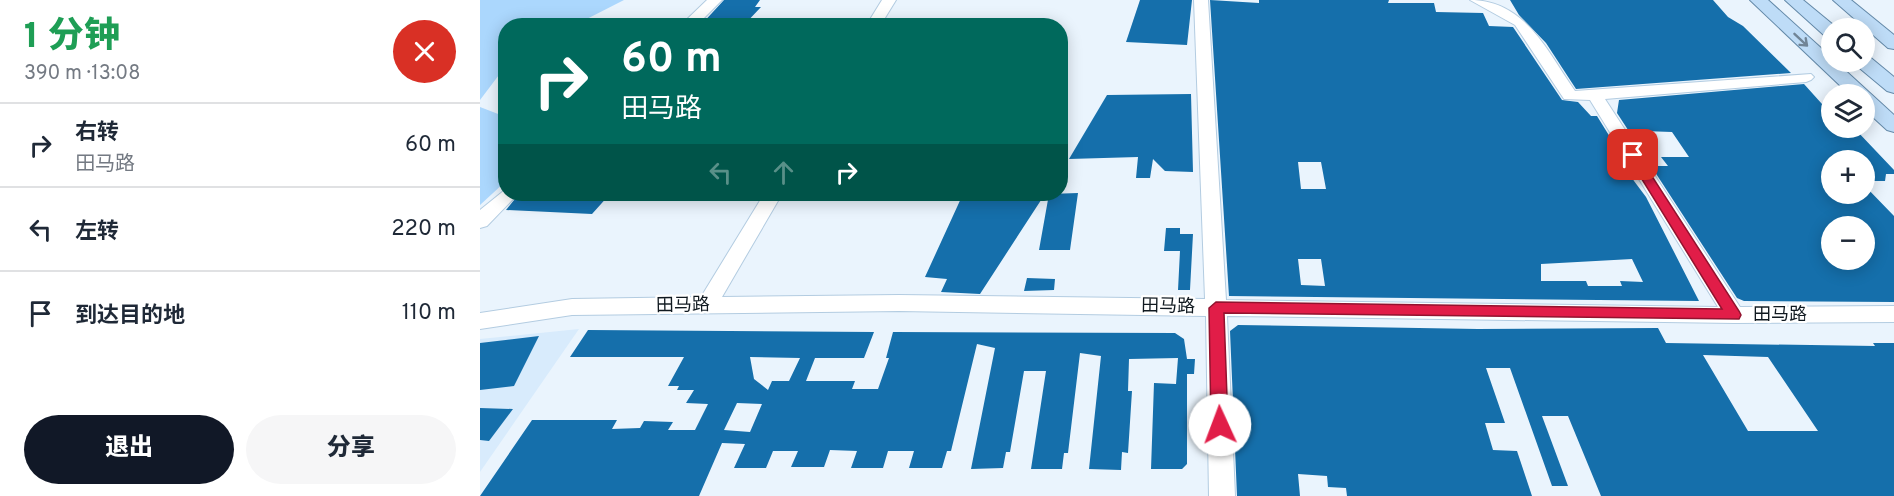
<!DOCTYPE html>
<html lang="zh">
<meta charset="utf-8">
<style>
body{margin:0;font-family:Overpass,"Noto Sans SC",sans-serif;background:#f6f6f7;color:#1f2937;height:100vh;display:flex;flex-direction:column;font-size:22px;white-space:nowrap}
*{box-sizing:border-box;margin:0}
p{font-size:20px;color:#747a83}
.icon{flex:none;width:33px;height:33px;fill:none;stroke:currentColor;stroke-width:2;stroke-linecap:round;stroke-linejoin:round}
.map{position:relative;flex:1;overflow:hidden}
.drawer{display:flex;flex-direction:column;background:#fff;width:480px}
.drawer>*{flex:none}
.top-card{position:absolute;left:18px;top:18px;width:570px;height:183px;border-radius:24px;box-shadow:0 3px 15px #0003;background:#00695c;color:#fff;overflow:hidden}
.tools{position:absolute;left:1341px;top:18px;display:grid;gap:12px}
.tools a{display:grid;place-items:center;width:54px;height:54px;border-radius:50%;background:#fff;box-shadow:0 3px 15px #0003;font-size:30px}
.pin{position:absolute;display:grid;place-items:center;width:51px;height:51px;color:#fff;margin:-26px;border-radius:12px;box-shadow:0 3px 9px #0006}
.me{position:absolute;width:66px;margin:-33px;rotate:358deg;stroke-linejoin:round;filter:drop-shadow(0 0 4px #0008)}
.turn{display:flex;align-items:center;gap:21px;height:126px;padding:0 24px;font-size:27px}
.turn .icon{width:78px;height:78px;stroke-width:2.5}
.turn b{display:block;font-size:42px;line-height:51px}
.lanes{display:flex;align-items:center;height:57px;padding:0 24px;background:#0003;justify-content:center;gap:30px;direction:ltr}
.lanes .off{opacity:.35}
.round{display:grid;place-items:center;flex:none;width:63px;height:63px;border-radius:32px;background:#f6f6f7}
.headline{display:flex;align-items:center;justify-content:space-between;height:102px;padding:0 24px}
h1{font-size:36px;font-weight:800;line-height:45px;color:#1e9e55}
.action{display:flex;gap:12px;margin-top:auto;padding:12px 24px}
.action a{flex:1;height:69px;border-radius:36px;background:#111827;color:#fff;font-size:24px;font-weight:800;line-height:69px;text-align:center}
.action a+a{background:#f6f6f7;color:#1f2937}
ul{padding:0;list-style:none}
li{display:flex;align-items:center;gap:18px;height:84px;padding:0 24px;border-top:2px solid #e0e1e3}
li div{flex:1}
li b{display:block;font-size:22px}
li em{font-style:normal}
main{display:flex;flex:1;min-height:0}
.map>svg:first-child{display:block}
.built{fill:#d8ebfc}
.green{fill:#abd7fd}
.building{fill:#156fab;fill-rule:evenodd}
.lines{fill:none;stroke-linecap:round;stroke-linejoin:round}
.minor-casing{stroke:#b3cce1;stroke-width:2}
.major-casing{stroke:#6489a8;stroke-width:2}
.minor{fill:#fff;fill-rule:evenodd}
.major{fill:#bedcf7;fill-rule:evenodd}
.oneway{stroke:#708496}
.route{fill:#e11d48;stroke:#92132f;stroke-width:1.5}
.labels{text-anchor:middle;dominant-baseline:central;stroke-width:4.5;stroke-linejoin:round;paint-order:stroke}
.street-label{font-size:18px;fill:#101920;stroke:#fff}
</style>
<main>
<section class="drawer">
<div class="headline"><div><h1>1 分钟</h1><p>390 m · 13:08</p></div><a class="round" style="background:#d93025;color:#fff"><svg class="icon" aria-label="close" viewBox="0 0 24 24"><path d="M6 6l12 12M18 6L6 18"/></svg></a></div>
<ul>
<li><svg class="icon" aria-label="right" viewBox="0 0 24 24"><path d="M7 20v-9h11M14 6l5 5-5 5"/></svg><div><b>右转</b><p>田马路</p></div><em>60 m</em></li>
<li><svg class="icon" aria-label="left" viewBox="0 0 24 24"><path d="M17 20v-9H6M10 6l-5 5 5 5"/></svg><div><b>左转</b></div><em>220 m</em></li>
<li><svg class="icon" aria-label="arrive" viewBox="0 0 24 24"><path d="M6 21V4h12l-3 4 3 4H6"/></svg><div><b>到达目的地</b></div><em>110 m</em></li>
</ul>
<div class="action"><a>退出</a><a>分享</a></div>
</section>
<div class="map">
<svg width="1414" height="496" viewBox="0 0 1414 496">
<rect width="100%" height="100%" fill="#eaf4fd"/>
<path class="built" d="M 99,329 L 0,472 L 0,339 Z"/>
<path class="green" d="M 0,0 L 144,0 L 95,25 L 26,26 L 25,67 L 0,100 Z
M 0,107 L 26,117 L 25,182 L 0,205 Z"/>
<path class="building" d="M 244,0 L 280,0 L 275,7 L 281,7 L 263,26 L 220,26 Z
M 660,0 L 712,0 L 707,45 L 646,42 Z
M 730,0 L 779,3 L 779,0 L 909,0 L 908,3 L 954,3 L 956,12 L 1003,13 L 1009,26 L 1033,27 L 1082,100 L 1098,102 L 1111,116 L 1117,116 L 1146,163 L 1143,163 L 1154,181 L 1166,197 L 1219,301 L 749,296 ZM 818,162 L 841,162 L 846,189 L 821,189 ZM 818,259 L 841,259 L 845,286 L 821,285 ZM 1152,259 L 1163,282 L 1140,281 L 1142,286 L 1108,286 L 1106,281 L 1061,281 L 1061,264 Z
M 1030,0 L 1233,0 L 1248,17 L 1263,26 L 1311,73 L 1096,89 L 1066,43 L 1039,15 Z
M 1324,84 L 1342,104 L 1352,104 L 1352,128 L 1376,130 L 1414,170 L 1414,174 L 1406,174 L 1405,181 L 1384,181 L 1384,160 L 1352,160 L 1352,194 L 1384,194 L 1384,185 L 1414,216 L 1414,302 L 1264,301 L 1257,298 L 1171,166 L 1188,166 L 1181,157 L 1209,157 L 1192,132 L 1163,131 L 1166,136 L 1152,136 L 1137,113 L 1139,100 ZM 1352,226 L 1384,226 L 1384,260 L 1352,260 Z
M 711,94 L 713,172 L 685,171 L 673,159 L 670,178 L 656,178 L 658,157 L 589,159 L 627,95 Z
M 598,193 L 590,250 L 559,250 L 569,194 Z
M 39,194 L 130,194 L 112,214 L 26,210 Z
M 483,194 L 565,194 L 500,294 L 461,292 L 467,279 L 445,277 Z
M 686,228 L 700,228 L 700,234 L 713,234 L 710,290 L 698,290 L 700,251 L 684,251 Z
M 547,278 L 575,279 L 574,290 L 544,291 Z
M 758,325 L 998,329 L 1178,328 L 1186,343 L 1395,346 L 1393,343 L 1414,343 L 1414,496 L 1121,496 L 1088,416 L 1062,416 L 1088,486 L 1072,486 L 1030,368 L 1006,368 L 1025,423 L 1005,423 L 1013,450 L 1037,451 L 1052,496 L 867,496 L 866,488 L 848,487 L 847,476 L 818,474 L 820,496 L 757,496 L 750,331 ZM 1223,355 L 1288,357 L 1338,431 L 1268,431 Z
M 108,330 L 394,332 L 384,358 L 335,358 L 326,381 L 375,381 L 372,389 L 398,389 L 409,358 L 406,358 L 413,332 L 695,333 L 704,339 L 707,359 L 715,359 L 714,374 L 707,374 L 707,464 L 702,469 L 671,469 L 674,383 L 696,384 L 698,358 L 649,359 L 648,391 L 652,391 L 648,453 L 642,452 L 641,470 L 609,469 L 621,356 L 600,353 L 588,453 L 584,453 L 582,469 L 551,469 L 566,371 L 544,371 L 530,452 L 526,452 L 523,468 L 491,469 L 515,348 L 497,344 L 471,451 L 467,451 L 462,468 L 429,468 L 434,451 L 408,451 L 403,468 L 371,468 L 377,451 L 350,450 L 344,467 L 311,467 L 318,451 L 293,451 L 286,468 L 254,468 L 265,444 L 242,443 L 219,496 L 0,496 L 52,420 L 137,420 L 132,429 L 160,428 L 164,421 L 193,422 L 188,430 L 215,430 L 228,404 L 206,403 L 214,390 L 197,390 L 199,386 L 188,386 L 204,357 L 90,357 ZM 270,357 L 320,358 L 309,381 L 292,381 L 288,390 L 274,379 ZM 257,403 L 282,404 L 270,432 L 244,430 Z
M 59,336 L 34,386 L 0,390 L 0,343 Z
M 0,408 L 33,409 L 9,441 L 0,440 Z"/>
<g class="lines">
<g class="minor-casing">
<path id="minor" d="M 227,0 L 242,0 L 216,26 L 200,26 Z
M 402,0 L 416,0 L 400,26 L 386,26 Z
M 714,0 L 728,0 L 746,300 L 1238,307 L 1110,100 L 1084,99 L 1035,25 L 990,0 C 1045,0 1067,51 1095,91 L 1331,74 L 1334,77 L 1331,80 L 1326,82 L 1125,99 L 1260,307 L 1414,306 L 1414,322 L 1254,323 L 747,316 L 755,496 L 729,496 L 726,316 L 419,311 L 92,315 L 0,329 L 0,313 L 92,299 L 221,297 L 284,194 L 302,194 L 242,297 L 419,295 L 725,299 Z
M 26,189 L 26,194 L 37,194 L 34,198 L 7,226 L 0,228 L 0,210 Z"/>
</g>
<g class="major-casing">
<path id="major" d="M 1270,0 L 1288,0 L 1352,58 L 1352,62 L 1356,62 L 1414,115 L 1414,132 L 1407,130 L 1384,109 L 1384,94 L 1369,94 Z
M 1305,0 L 1323,0 L 1357,28 L 1352,28 L 1352,38 L 1346,37 Z
M 1353,0 L 1371,0 L 1414,35 L 1414,49 L 1408,48 Z
M 1384,57 L 1391,58 L 1414,77 L 1414,93 L 1407,91 L 1377,66 L 1375,62 L 1384,62 Z"/>
</g>
<use href="#minor" class="minor"/>
<use href="#major" class="major"/>
</g>
<defs><path id="oneway-shaft" d="M-6 0H5M1.5-3L5.5 0L1.5 3" fill="none" stroke-width="1.6" stroke-linecap="round" stroke-linejoin="round" transform="scale(1.5)"/></defs>
<use class="oneway" href="#oneway-shaft" transform="translate(1321 40) rotate(43)"/>
<path class="route" d="M 1153,151 L 1157,153 L 1259,311 L 1261,315 L 1259,319 L 744,313 L 748,425 L 746,430 L 740,433 L 734,430 L 731,425 L 729,308 L 736,302 L 1242,309 L 1147,155 Z"/>
<g class="labels">
<g class="street-label">
<text transform="translate(203 306) rotate(-1)">田马路</text>
<text transform="translate(688 307) rotate(1)">田马路</text>
<text x="1300" y="315">田马路</text>
</g>
</g>
</svg>
<div class="tools">
<a><svg class="icon" aria-label="search" viewBox="0 0 24 24"><circle cx="10" cy="10" r="6"/><path d="M15 15l6 6"/></svg></a>
<a><svg class="icon" aria-label="layers" viewBox="0 0 24 24"><path d="M12 4l9 5-9 5-9-5zM3 14l9 5 9-5"/></svg></a>
<a>+</a>
<a>−</a>
</div>
<div class="pin" style="left:1153px;top:155px;background:#d93025"><svg class="icon" aria-label="arrive" viewBox="0 0 24 24"><path d="M6 21V4h12l-3 4 3 4H6"/></svg></div>
<svg class="me" style="left:740px;top:425px" viewBox="-20 -20 40 40"><circle r="19" fill="#fff"/><path d="M0-13L10 11 0 6-10 11z" fill="#e11d48"/></svg>
<div class="top-card">
<div class="turn"><svg class="icon" aria-label="right" viewBox="0 0 24 24"><path d="M7 20v-9h11M14 6l5 5-5 5"/></svg><div><b>60 m</b>田马路</div></div>
<div class="lanes"><svg class="icon off" aria-label="left" viewBox="0 0 24 24"><path d="M17 20v-9H6M10 6l-5 5 5 5"/></svg><svg class="icon off" aria-label="ahead" viewBox="0 0 24 24"><path d="M12 20V5M6 11l6-6 6 6"/></svg><svg class="icon" aria-label="right" viewBox="0 0 24 24"><path d="M7 20v-9h11M14 6l5 5-5 5"/></svg></div>
</div>
</div>
</main>
